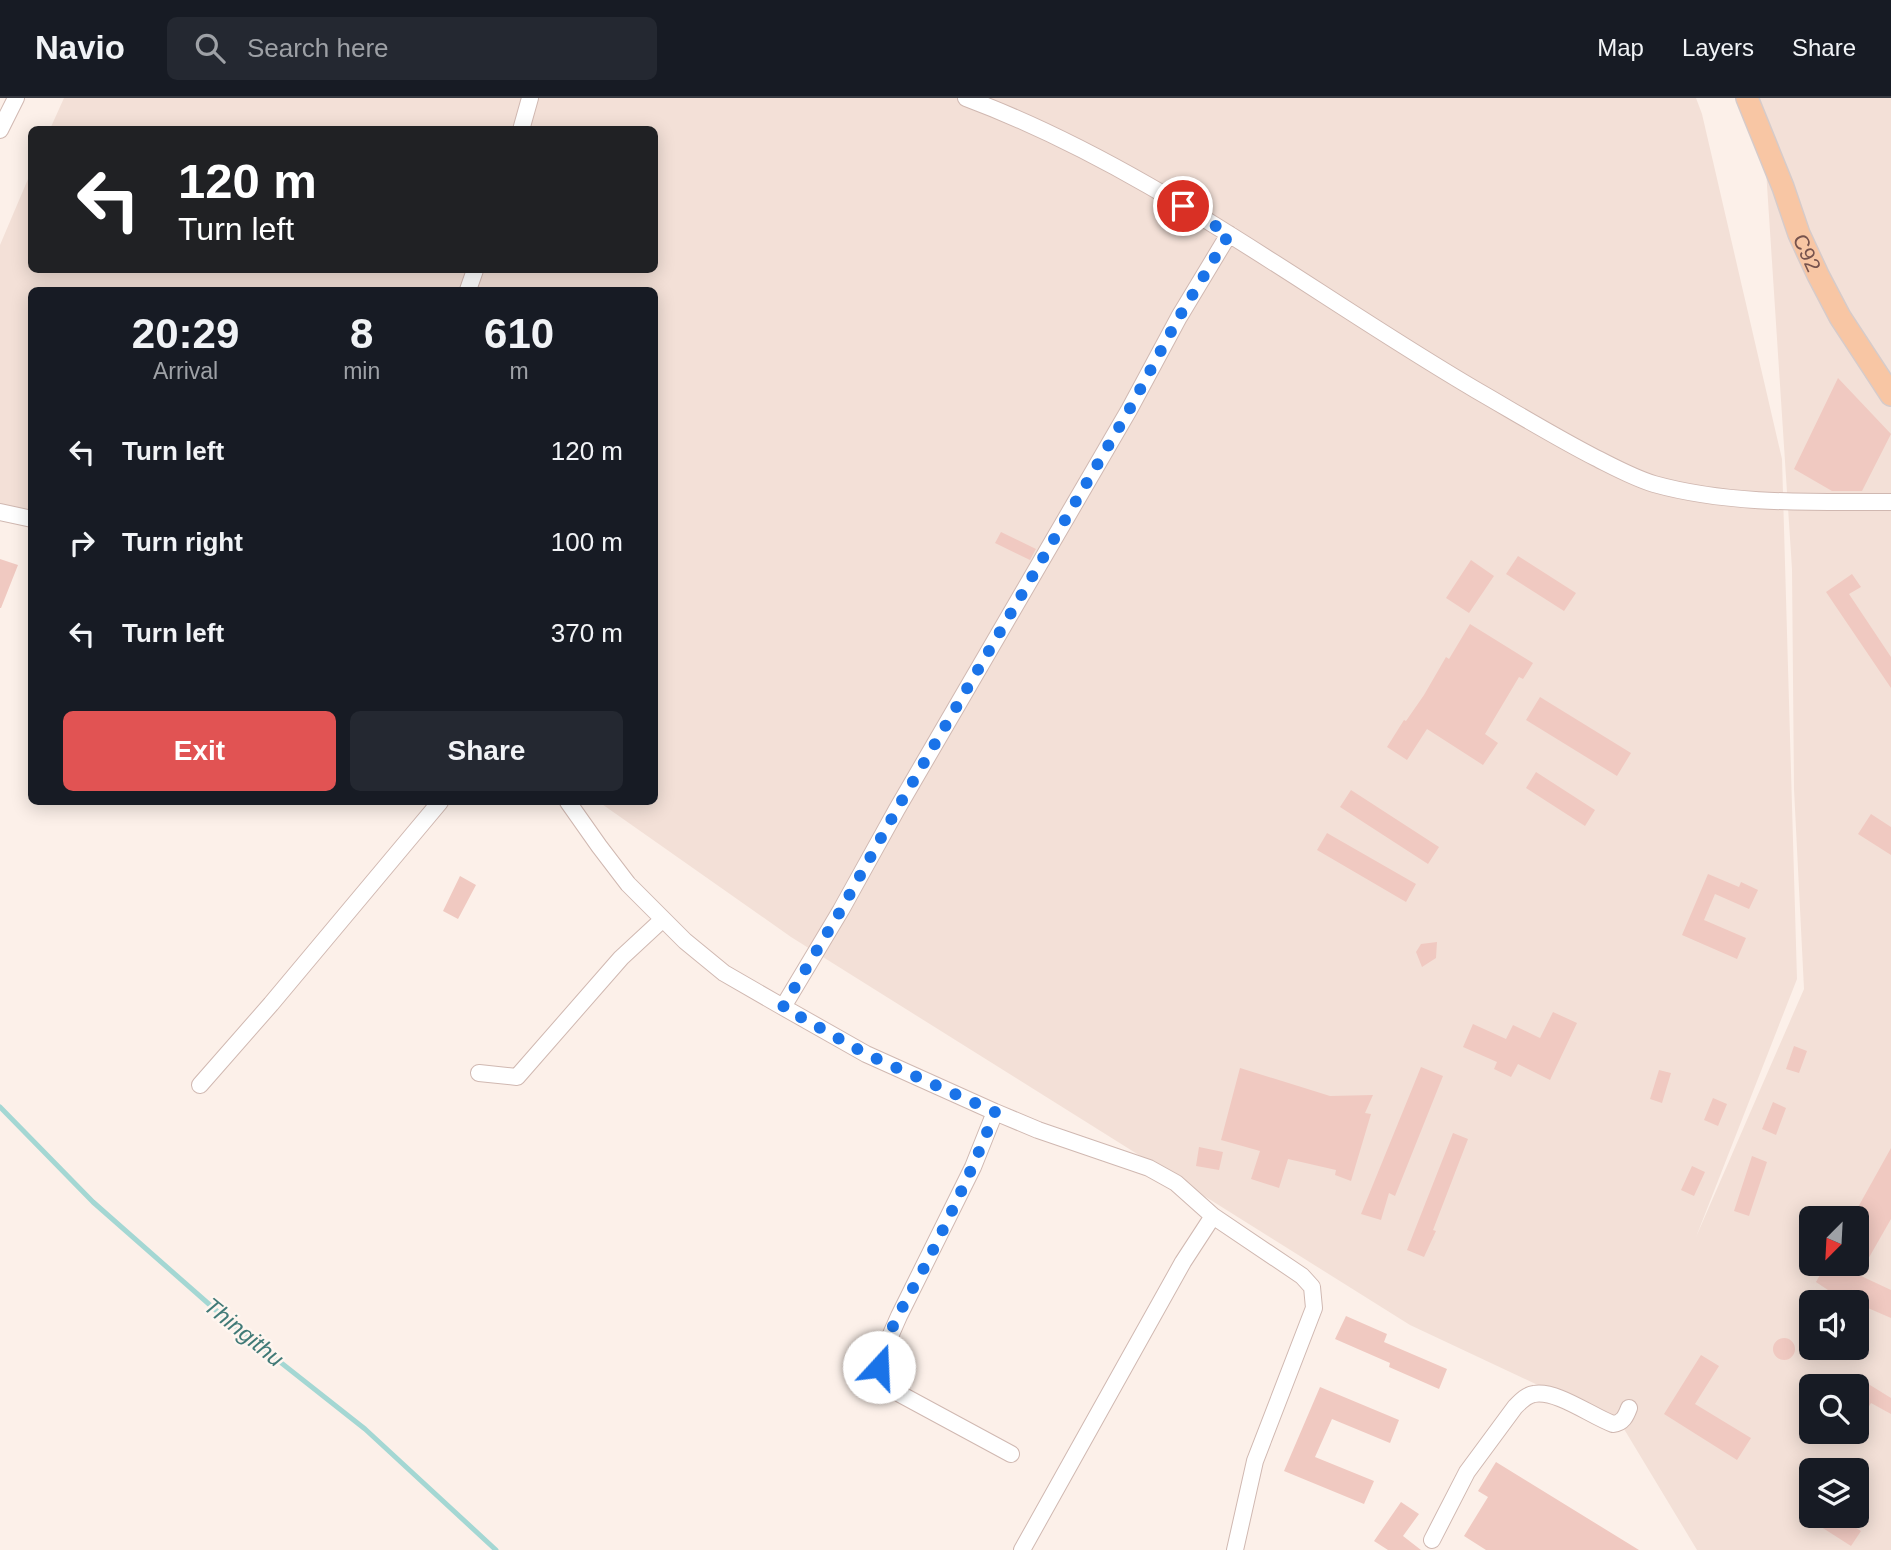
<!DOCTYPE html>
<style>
body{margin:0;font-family:Helvetica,sans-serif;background:#242831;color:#f1f3f6;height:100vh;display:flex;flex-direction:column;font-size:26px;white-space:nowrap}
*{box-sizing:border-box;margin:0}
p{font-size:23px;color:#9ea1a6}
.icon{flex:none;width:38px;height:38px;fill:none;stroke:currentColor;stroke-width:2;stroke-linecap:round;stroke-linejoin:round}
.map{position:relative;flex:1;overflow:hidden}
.drawer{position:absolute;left:28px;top:189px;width:630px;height:518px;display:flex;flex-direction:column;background:#171b24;border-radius:10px;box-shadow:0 4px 18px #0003}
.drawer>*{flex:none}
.hud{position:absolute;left:28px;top:28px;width:630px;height:147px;border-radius:10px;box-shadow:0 4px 18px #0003;background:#202124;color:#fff;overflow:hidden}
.needle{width:46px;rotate:204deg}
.tools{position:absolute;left:1799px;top:1108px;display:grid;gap:14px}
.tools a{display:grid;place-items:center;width:70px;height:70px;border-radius:10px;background:#171b24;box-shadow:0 4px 18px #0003;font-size:35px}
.pin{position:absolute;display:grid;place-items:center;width:60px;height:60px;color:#fff;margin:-30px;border:4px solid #fff;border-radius:50%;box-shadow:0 2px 7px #0007}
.me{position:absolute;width:77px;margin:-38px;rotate:20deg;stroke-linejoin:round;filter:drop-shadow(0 0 5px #0008)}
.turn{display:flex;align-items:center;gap:24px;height:147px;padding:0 35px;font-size:32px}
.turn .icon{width:91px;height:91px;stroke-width:2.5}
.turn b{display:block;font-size:49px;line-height:60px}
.eta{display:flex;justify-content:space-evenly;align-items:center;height:119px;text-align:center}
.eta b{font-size:42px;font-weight:700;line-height:49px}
.cta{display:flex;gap:14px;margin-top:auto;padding:14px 35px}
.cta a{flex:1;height:80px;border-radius:10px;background:#e15353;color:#fff;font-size:28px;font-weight:700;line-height:80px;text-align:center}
.cta a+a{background:#242831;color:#f1f3f6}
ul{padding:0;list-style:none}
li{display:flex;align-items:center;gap:21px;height:91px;padding:0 35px}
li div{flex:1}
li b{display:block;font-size:26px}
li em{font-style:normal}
header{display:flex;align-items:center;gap:42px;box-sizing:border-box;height:98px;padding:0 35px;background:#171b24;border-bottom:2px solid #363941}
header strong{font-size:33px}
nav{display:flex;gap:38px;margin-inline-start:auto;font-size:24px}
.search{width:490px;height:63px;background:#242831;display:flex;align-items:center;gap:18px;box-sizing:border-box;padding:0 24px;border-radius:10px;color:#9ea1a6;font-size:26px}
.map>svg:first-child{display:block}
.residential{fill:#f3e0d7;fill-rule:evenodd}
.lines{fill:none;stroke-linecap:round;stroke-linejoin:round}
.stream{stroke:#a4d7d3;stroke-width:5}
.building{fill:#f0c9c1}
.minor-casing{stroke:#d0b8b1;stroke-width:18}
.major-casing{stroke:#d6cbca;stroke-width:24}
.minor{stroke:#fff;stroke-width:16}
.major{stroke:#f8c6a4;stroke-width:21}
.route{stroke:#1a73e8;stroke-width:12;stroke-dasharray:0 21.6}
.labels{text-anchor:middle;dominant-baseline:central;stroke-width:5;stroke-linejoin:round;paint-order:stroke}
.street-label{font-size:21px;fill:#76524d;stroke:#fef5ef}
.water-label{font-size:23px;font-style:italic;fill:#417a77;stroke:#fef5ef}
</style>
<header>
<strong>Navio</strong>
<div class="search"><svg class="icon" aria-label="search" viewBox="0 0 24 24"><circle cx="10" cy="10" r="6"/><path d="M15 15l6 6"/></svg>Search here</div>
<nav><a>Map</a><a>Layers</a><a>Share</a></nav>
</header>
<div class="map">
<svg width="1891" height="1452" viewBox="0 0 1891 1452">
<rect width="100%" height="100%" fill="#fcf0e9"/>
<path class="residential" d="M 64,0 L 1696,0 L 1702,16 L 1782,361 L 1797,881 L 1696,1139 L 1804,891 L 1794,691 L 1792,471 L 1764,41 L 1749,0 L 1891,0 L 1891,1452 L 1697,1452 L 1621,1326 L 1410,1227 L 791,839 L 599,704 L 654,704 L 654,192 L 32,192 L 31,425 L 0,416 L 0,147 L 31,74 L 32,172 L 654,172 L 654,32 L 50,31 ZM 1811,1120 L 1857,1120 L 1857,1166 L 1811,1166 ZM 1811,1204 L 1857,1204 L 1857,1250 L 1811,1250 ZM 1811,1288 L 1857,1288 L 1857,1334 L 1811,1334 ZM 1811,1372 L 1857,1372 L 1857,1418 L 1811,1418 Z"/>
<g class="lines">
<path class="stream" d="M 0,1009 L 93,1104 L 227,1222 L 365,1331 L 496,1452"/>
</g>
<path class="building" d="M 1838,280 L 1891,336 L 1862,393 L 1832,393 L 1794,371 Z
M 1001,434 L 1036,451 L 1030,462 L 995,445 Z
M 1518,458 L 1576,495 L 1564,513 L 1506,476 Z
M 0,461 L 18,467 L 1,510 L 0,510 Z
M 1471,462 L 1494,478 L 1469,515 L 1446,500 Z
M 1852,476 L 1861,489 L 1849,496 L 1891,559 L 1891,590 L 1826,494 Z
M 1470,526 L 1533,565 L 1523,581 L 1519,579 L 1485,636 L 1498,645 L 1483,667 L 1427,631 L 1407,662 L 1387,649 L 1404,622 L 1406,623 L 1424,597 L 1446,559 L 1449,561 Z
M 1540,599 L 1631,655 L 1617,678 L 1526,622 Z
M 1536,674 L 1595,712 L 1585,728 L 1526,690 Z
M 1351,692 L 1439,749 L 1428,766 L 1340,709 Z
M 1871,716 L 1891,729 L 1891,757 L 1858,736 Z
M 1327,735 L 1416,786 L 1406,804 L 1317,752 Z
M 1708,776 L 1739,789 L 1741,784 L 1758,792 L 1749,811 L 1715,796 L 1704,822 L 1746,840 L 1737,861 L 1682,837 Z
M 460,778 L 476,787 L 458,821 L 443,813 Z
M 1437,844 L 1436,860 L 1422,869 L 1416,854 L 1421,846 Z
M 1553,914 L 1577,925 L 1550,982 L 1518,966 L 1511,979 L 1494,971 L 1497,964 L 1463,949 L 1473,926 L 1506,941 L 1513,927 L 1540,940 Z
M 1794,948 L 1807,953 L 1799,975 L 1786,971 Z
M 1421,969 L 1443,978 L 1395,1098 L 1389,1095 L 1381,1122 L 1361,1116 Z
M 1240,970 L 1330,998 L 1373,997 L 1365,1015 L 1371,1016 L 1351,1083 L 1335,1077 L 1336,1072 L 1288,1061 L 1279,1090 L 1251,1081 L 1260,1053 L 1221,1042 Z
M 1659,972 L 1671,975 L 1662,1005 L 1650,1001 Z
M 1713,1000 L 1727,1006 L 1718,1028 L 1704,1022 Z
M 1773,1004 L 1786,1010 L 1776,1037 L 1762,1031 Z
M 1453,1035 L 1468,1041 L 1433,1132 L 1436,1133 L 1424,1159 L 1407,1152 Z
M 1199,1049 L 1223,1054 L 1219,1072 L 1196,1068 Z
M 1891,1050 L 1891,1121 L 1859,1177 L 1891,1192 L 1891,1220 L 1831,1194 L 1816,1184 L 1826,1166 L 1857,1166 L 1857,1120 L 1852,1120 Z
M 1752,1058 L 1767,1064 L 1749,1118 L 1734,1113 Z
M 1692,1068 L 1705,1074 L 1694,1098 L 1681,1092 Z
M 1346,1218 L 1387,1236 L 1384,1244 L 1447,1271 L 1439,1291 L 1389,1269 L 1390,1265 L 1335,1241 Z
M1773 1251a11 11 0 1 1 22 0a11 11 0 1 1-22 0Z
M 1701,1257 L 1719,1268 L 1695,1306 L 1751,1340 L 1737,1362 L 1664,1316 Z
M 1857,1279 L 1891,1300 L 1891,1316 L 1871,1305 L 1857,1329 Z
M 1320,1289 L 1399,1322 L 1390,1345 L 1332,1321 L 1315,1359 L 1374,1383 L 1364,1406 L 1284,1373 Z
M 1496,1364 L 1639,1452 L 1486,1452 L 1464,1438 L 1488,1399 L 1478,1393 Z
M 1401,1404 L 1419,1416 L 1403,1438 L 1421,1452 L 1388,1452 L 1374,1443 Z
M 1804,1418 L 1837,1418 L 1861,1433 L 1851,1448 Z"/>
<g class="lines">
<g class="minor-casing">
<path id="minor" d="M 966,0 C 1151,69 1307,193 1476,292 C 1516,315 1555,339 1596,360 C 1614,369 1634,380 1654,386 C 1729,407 1814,404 1891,404
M 0,32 L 16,0
M 521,32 L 530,0
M 1229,136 L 1179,219 L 1129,312 L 897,711 L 841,812 L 783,909 L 866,956 L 995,1014 L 1038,1032 L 1149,1070 L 1176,1085 L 1213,1118 L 1302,1178 L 1312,1189 L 1314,1210 L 1255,1363 L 1235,1452
M 468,192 L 475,172
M 0,414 L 32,421
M 568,704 L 599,748 L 628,786 L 685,843 L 724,875 L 783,909
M 479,975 L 517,979 L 621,860 L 662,822
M 200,987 L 271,906 L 440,704
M 995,1014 L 973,1069 L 899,1218 L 881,1259 L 879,1269 L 882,1281 L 900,1296 L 1011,1356
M 1432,1442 L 1467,1374 L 1515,1309 C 1520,1304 1526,1297 1534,1296 C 1557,1292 1591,1318 1613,1326 C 1623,1325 1626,1318 1629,1310
M 1022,1452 L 1183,1164 L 1213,1118"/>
</g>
<g class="major-casing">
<g id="major">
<path id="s1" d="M 1747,0 L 1783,89 L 1799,136 L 1818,177 L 1840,219 L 1891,297"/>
</g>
</g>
<use href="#minor" class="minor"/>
<use href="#major" class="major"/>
</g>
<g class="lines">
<path class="route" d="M 879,1269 C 885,1235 910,1197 926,1166 C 951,1116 975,1066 995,1014 L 866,956 L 783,909 L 841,812 L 897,711 L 1129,312 L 1179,219 L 1229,136 L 1183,108"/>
</g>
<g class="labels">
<g class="street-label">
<text stroke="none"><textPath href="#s1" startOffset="166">C92</textPath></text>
</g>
<g class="water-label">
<text transform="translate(244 1234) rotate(39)">Thingithu</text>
</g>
</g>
</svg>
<div class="tools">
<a><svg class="needle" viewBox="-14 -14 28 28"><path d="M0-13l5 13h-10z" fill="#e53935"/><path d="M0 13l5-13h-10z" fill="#9ea1a6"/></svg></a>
<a><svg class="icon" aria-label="sound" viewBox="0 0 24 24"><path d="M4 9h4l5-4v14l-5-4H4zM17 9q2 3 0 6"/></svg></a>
<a><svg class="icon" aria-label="search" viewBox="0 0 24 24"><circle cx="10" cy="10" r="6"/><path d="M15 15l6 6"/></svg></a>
<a><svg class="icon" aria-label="layers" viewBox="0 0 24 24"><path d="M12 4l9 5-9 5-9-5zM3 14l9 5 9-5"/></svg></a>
</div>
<div class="pin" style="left:1183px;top:108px;background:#d93025"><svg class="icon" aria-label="arrive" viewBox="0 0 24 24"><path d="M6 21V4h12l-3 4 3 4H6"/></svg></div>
<svg class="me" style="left:879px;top:1269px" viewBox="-20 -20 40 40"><circle r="19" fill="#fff"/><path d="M0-13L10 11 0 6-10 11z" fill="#1a73e8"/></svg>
<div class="hud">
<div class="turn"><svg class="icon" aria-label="left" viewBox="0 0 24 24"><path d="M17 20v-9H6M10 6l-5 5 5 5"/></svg><div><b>120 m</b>Turn left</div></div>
</div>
<section class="drawer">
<div class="eta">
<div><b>20:29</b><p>Arrival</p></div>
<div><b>8</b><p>min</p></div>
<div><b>610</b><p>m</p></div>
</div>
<ul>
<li><svg class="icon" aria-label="left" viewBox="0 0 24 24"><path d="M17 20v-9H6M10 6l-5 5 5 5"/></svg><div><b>Turn left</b></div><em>120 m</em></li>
<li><svg class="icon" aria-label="right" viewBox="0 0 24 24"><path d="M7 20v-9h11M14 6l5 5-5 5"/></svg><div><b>Turn right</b></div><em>100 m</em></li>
<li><svg class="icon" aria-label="left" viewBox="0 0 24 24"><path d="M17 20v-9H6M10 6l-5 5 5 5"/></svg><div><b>Turn left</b></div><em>370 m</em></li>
</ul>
<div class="cta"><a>Exit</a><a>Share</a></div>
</section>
</div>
